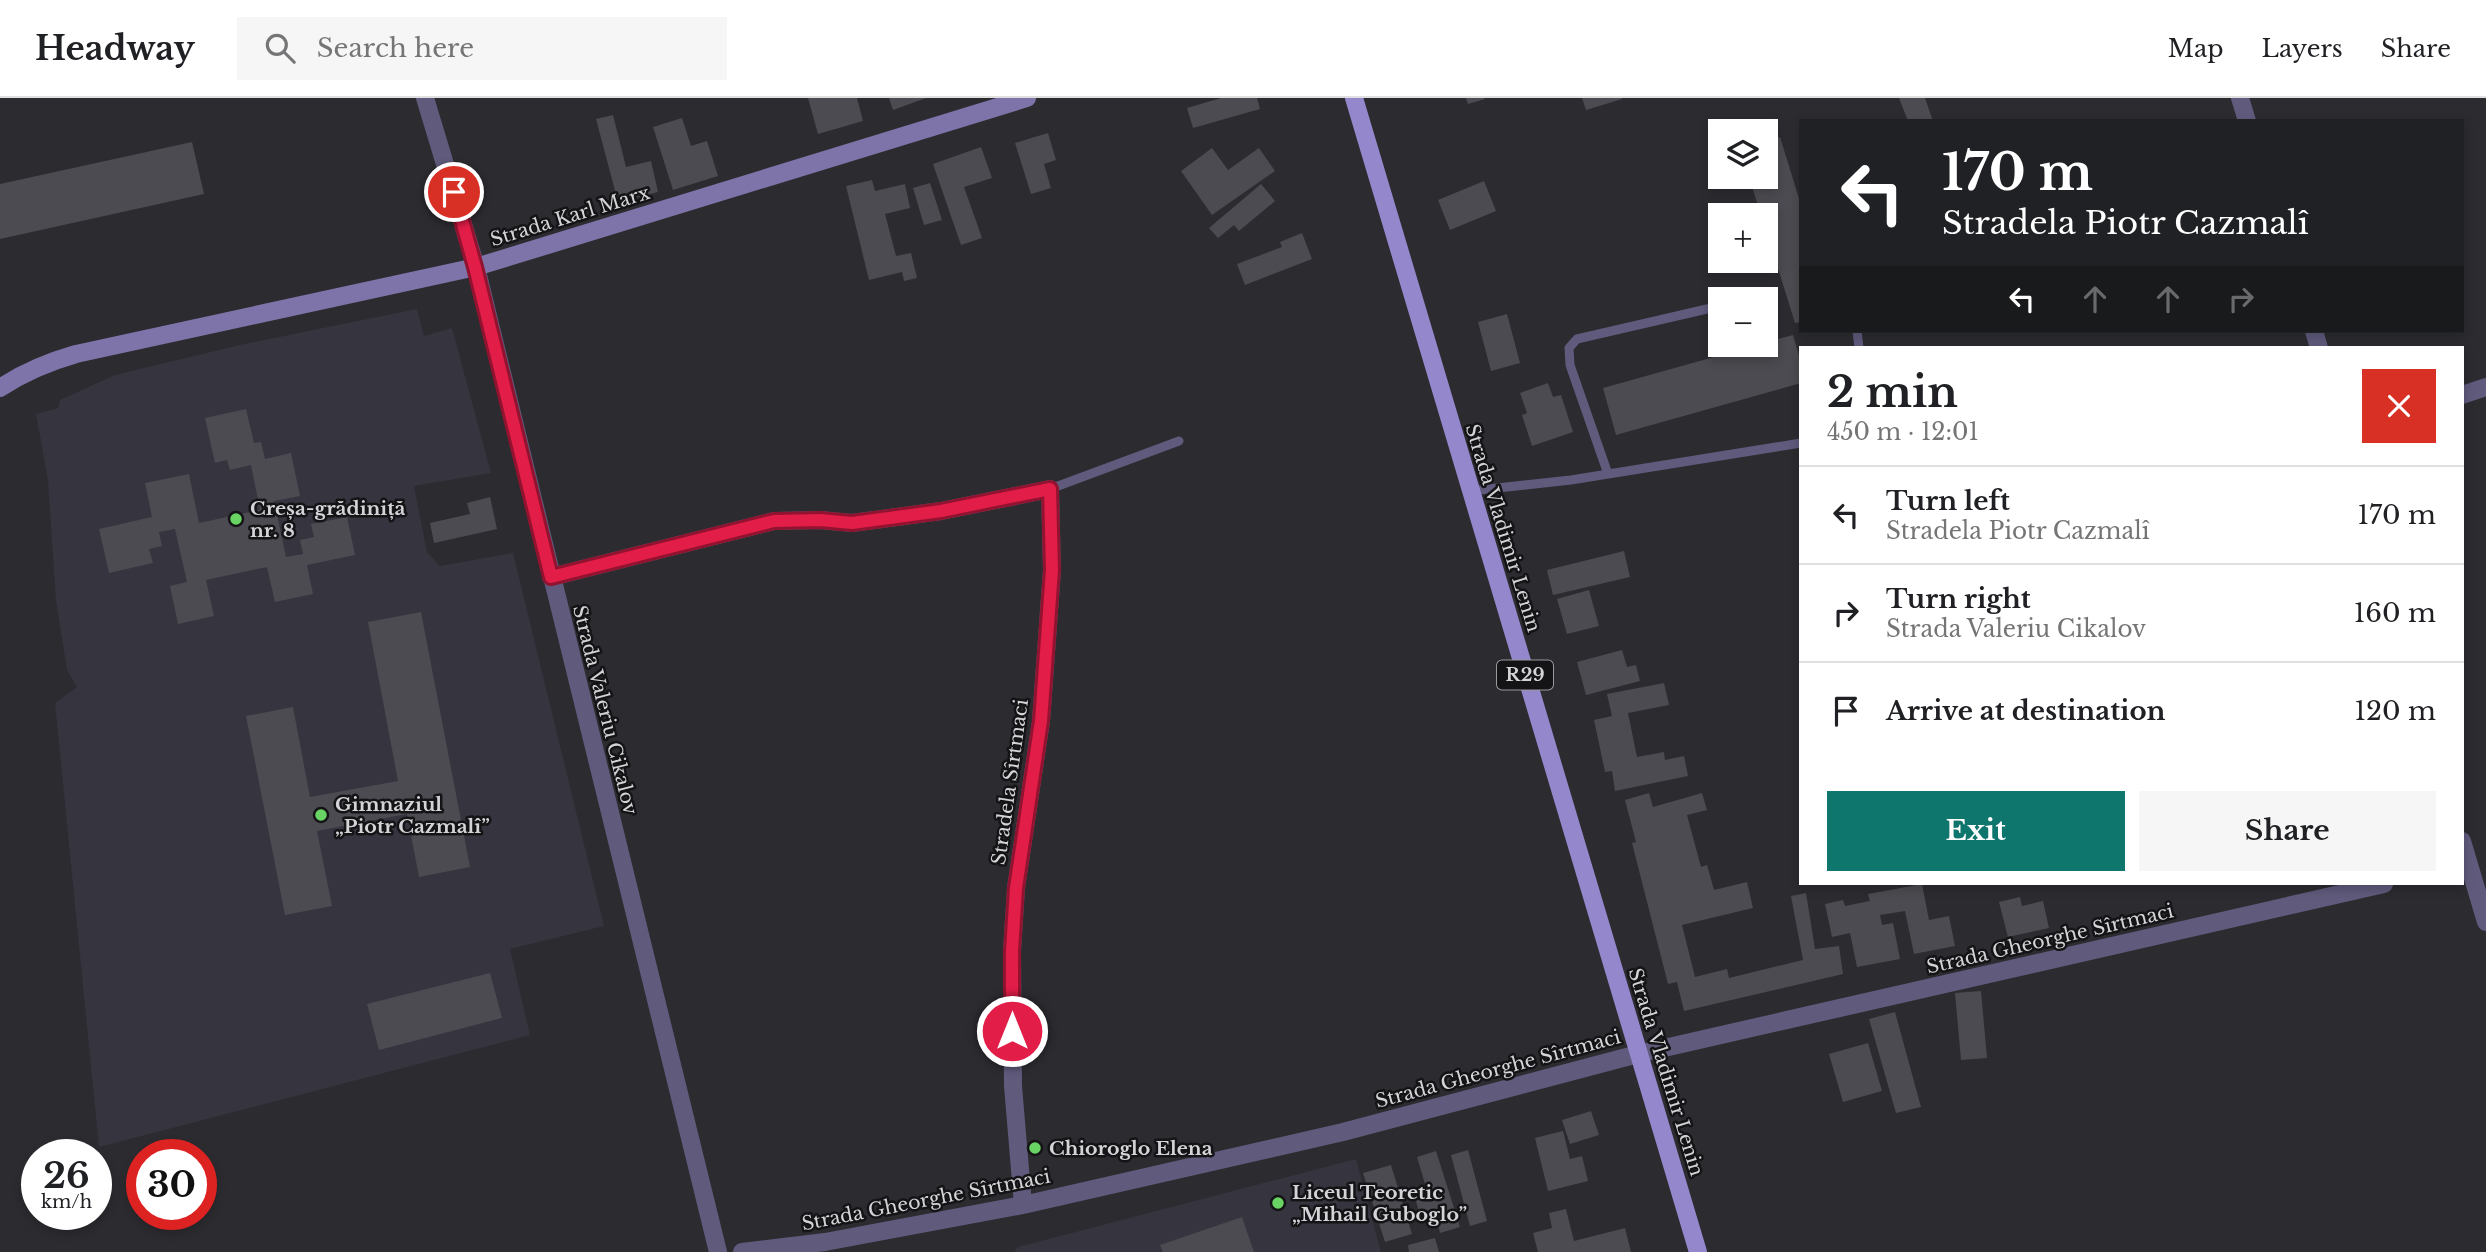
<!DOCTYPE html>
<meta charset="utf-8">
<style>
body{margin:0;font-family:"Libre Baskerville",serif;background:#f6f6f6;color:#202124;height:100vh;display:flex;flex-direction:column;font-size:26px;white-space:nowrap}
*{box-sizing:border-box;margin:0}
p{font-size:23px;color:#757577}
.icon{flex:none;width:38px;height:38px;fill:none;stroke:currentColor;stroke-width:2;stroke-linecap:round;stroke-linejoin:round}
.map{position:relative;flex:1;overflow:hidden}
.side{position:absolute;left:1799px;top:248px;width:665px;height:539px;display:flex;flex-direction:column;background:#fff;border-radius:0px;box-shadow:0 4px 10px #0003}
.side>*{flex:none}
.banner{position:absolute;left:1799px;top:21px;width:665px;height:214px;border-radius:0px;box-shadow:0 4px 10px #0003;background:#202124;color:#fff;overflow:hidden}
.controls{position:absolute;left:1708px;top:21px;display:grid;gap:14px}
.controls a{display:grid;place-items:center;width:70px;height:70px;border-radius:0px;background:#fff;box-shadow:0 4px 10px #0003;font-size:35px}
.speed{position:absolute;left:21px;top:1041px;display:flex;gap:14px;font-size:35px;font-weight:700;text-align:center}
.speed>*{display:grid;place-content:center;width:91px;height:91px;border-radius:50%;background:#fff;box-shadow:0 4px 10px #0003;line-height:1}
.speed small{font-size:18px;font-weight:400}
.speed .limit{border:10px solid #d22;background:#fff;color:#111}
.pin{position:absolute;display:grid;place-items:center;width:60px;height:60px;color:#fff;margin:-30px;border:4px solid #fff;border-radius:50%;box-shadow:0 2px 7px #0007}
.me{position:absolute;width:77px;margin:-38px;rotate:0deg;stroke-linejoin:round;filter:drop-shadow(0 0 5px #0008)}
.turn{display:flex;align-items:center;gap:24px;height:147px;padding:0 28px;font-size:32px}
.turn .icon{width:91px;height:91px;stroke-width:2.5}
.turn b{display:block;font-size:49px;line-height:60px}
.lanes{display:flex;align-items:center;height:66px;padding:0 28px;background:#0003;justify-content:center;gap:35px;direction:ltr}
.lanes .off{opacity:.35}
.round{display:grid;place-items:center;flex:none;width:74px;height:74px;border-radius:0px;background:#f6f6f6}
.summary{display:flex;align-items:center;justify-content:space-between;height:119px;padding:0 28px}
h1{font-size:42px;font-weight:700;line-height:52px}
.button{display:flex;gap:14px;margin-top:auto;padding:14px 28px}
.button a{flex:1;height:80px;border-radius:0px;background:#0f766e;color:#fff;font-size:28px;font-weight:700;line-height:80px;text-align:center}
.button a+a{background:#f6f6f6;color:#202124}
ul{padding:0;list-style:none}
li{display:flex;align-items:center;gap:21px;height:98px;padding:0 28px;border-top:2px solid #e0e0e0}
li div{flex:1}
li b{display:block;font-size:26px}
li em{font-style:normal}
header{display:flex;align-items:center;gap:42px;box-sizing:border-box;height:98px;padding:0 35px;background:#fff;border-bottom:2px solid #e0e0e0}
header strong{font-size:33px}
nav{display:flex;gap:38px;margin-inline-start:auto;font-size:24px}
.search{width:490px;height:63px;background:#f6f6f6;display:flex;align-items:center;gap:18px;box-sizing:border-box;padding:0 24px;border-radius:0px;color:#757577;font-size:26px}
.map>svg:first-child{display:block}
.built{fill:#35343f}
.building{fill:#4c4b51}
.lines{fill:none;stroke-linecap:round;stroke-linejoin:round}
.lane{stroke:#605a7c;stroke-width:9}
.street{stroke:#605a7c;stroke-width:18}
.secondary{stroke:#7e74a9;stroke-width:18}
.primary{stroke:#9587cc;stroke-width:18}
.route-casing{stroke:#92132f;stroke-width:18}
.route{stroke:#e11d48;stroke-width:12}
.poi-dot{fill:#69d464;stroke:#141416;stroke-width:2.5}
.labels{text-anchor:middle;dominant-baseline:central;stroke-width:5;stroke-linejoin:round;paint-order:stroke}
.shield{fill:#141416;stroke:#9a9a9d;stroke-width:2}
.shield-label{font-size:18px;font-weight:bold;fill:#d4d3d7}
.street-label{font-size:19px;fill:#d4d3d7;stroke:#141416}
.poi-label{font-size:19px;font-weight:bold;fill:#d4d3d7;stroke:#141416;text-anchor:start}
</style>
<header>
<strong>Headway</strong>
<div class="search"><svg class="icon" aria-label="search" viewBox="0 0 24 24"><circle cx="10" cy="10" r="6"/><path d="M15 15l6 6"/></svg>Search here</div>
<nav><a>Map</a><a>Layers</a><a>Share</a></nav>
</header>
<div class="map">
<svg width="2486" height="1154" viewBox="0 0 2486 1154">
<rect width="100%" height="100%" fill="#2c2b30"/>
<path class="built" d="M 417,211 L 424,238 L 452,230 L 491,375 L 414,388 L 427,454 L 440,468 L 513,455 L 604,828 L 510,851 L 530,937 L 99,1049 L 55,605 L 77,589 L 67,572 L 56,503 L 48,383 L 36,316 L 58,310 L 60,302 L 115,277 L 244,246 Z
M 1356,1061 L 1381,1154 L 1014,1154 L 1018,1149 Z"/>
<path class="building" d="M 808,0 L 857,0 L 863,23 L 818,36 Z
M 889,0 L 926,0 L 893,12 Z
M 1221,0 L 1257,0 L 1260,11 L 1193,30 L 1187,10 Z
M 1466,0 L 1484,0 L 1485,1 L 1468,6 Z
M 1582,0 L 1622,0 L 1622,1 L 1586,12 Z
M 1899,0 L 1925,0 L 1933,23 L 1908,23 Z
M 613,17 L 626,69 L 651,63 L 658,94 L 618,104 L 596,21 Z
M 682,20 L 691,48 L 707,43 L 718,78 L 673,92 L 653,29 Z
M 1048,35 L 1056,62 L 1044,66 L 1051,90 L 1031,96 L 1015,45 Z
M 1780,39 L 1801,107 L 1801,224 L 1795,225 L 1766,132 L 1766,117 L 1761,117 L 1749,79 L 1766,79 L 1766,43 Z
M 192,44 L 204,96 L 0,141 L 0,86 Z
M 981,49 L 992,80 L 964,89 L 982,140 L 961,147 L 933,66 Z
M 1212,50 L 1228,72 L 1259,50 L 1275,73 L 1212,117 L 1181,73 Z
M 872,82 L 875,93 L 905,86 L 910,110 L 885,116 L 896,158 L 911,155 L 917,180 L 904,183 L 902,174 L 869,182 L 846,88 Z
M 1484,83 L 1496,113 L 1450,132 L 1438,102 Z
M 930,85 L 942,122 L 924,127 L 913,90 Z
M 1261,86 L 1275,103 L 1239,133 L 1234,127 L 1218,140 L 1209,130 Z
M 1302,135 L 1312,161 L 1245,187 L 1237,166 L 1282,149 L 1280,144 Z
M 1507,216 L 1520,265 L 1491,273 L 1478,224 Z
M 1793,237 L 1801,265 L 1801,285 L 1616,337 L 1603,290 L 1757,247 L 1766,247 L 1766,244 Z
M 1548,285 L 1553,299 L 1561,297 L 1573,334 L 1532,348 L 1522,317 L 1527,315 L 1520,295 Z
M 246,311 L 254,345 L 261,344 L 265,361 L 291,355 L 300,398 L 274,403 L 286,459 L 303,456 L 300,442 L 314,439 L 311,426 L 347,419 L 355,457 L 307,467 L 313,496 L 275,504 L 267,469 L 206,482 L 214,518 L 178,526 L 170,488 L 187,484 L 175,431 L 159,434 L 162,448 L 149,451 L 153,465 L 109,475 L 99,431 L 152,419 L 145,385 L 189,376 L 199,425 L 260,412 L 251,367 L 230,372 L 227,362 L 215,365 L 205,320 Z
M 490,399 L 497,431 L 434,445 L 430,425 L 470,416 L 467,405 Z
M 1624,453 L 1630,479 L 1553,497 L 1547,472 Z
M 1589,492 L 1599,528 L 1567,536 L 1557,501 Z
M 421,514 L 470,769 L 419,779 L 407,716 L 317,733 L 332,808 L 285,817 L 246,618 L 293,609 L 310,699 L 398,683 L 368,524 Z
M 1622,552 L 1627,569 L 1636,567 L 1640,583 L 1586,597 L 1577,564 Z
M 1664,585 L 1669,607 L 1628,615 L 1637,659 L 1664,654 L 1665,662 L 1684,658 L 1688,678 L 1615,693 L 1612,673 L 1605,674 L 1594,622 L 1612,618 L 1607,596 Z
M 1649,695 L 1653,709 L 1702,695 L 1707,712 L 1687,717 L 1701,769 L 1707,767 L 1714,792 L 1747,784 L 1753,810 L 1682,827 L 1695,879 L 1727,871 L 1729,880 L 1803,862 L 1791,798 L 1806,795 L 1815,851 L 1839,848 L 1843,876 L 1684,913 L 1677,884 L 1668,886 L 1632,745 L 1636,744 L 1625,702 Z
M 1922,786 L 1929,822 L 1949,818 L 1955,848 L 1914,856 L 1905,813 L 1880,817 L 1882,827 L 1893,825 L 1900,861 L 1857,869 L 1850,835 L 1832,839 L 1825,806 L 1843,802 L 1845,808 L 1870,803 L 1868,796 Z
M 2020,799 L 2022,808 L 2043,803 L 2049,830 L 2008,839 L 1999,804 Z
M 490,875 L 502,920 L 379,952 L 367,906 Z
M 1981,893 L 1987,960 L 1961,962 L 1955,895 Z
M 1895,914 L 1921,1009 L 1896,1015 L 1869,921 Z
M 1868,945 L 1882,993 L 1843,1004 L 1829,956 Z
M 1591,1013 L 1599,1037 L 1570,1046 L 1562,1022 Z
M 1563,1033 L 1570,1061 L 1582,1058 L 1588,1083 L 1548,1093 L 1535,1040 Z
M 1468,1052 L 1487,1123 L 1470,1128 L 1451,1057 Z
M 1436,1053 L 1460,1129 L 1440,1135 L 1436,1119 L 1422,1124 L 1415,1100 L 1428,1096 L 1417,1059 Z
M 1391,1067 L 1412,1136 L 1385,1144 L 1363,1075 Z
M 1566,1111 L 1574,1143 L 1625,1130 L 1631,1154 L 1538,1154 L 1533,1135 L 1552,1130 L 1549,1115 Z
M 1242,1119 L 1254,1154 L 1163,1154 L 1160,1147 Z
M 1435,1140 L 1439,1154 L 1409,1154 L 1408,1147 Z"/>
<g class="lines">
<path class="lane" d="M 1857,233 L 1859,250
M 1608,376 L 1570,267 L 1569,250 L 1577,241 L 1720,208
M 1050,391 L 1179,343
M 1470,393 L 1571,382 L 1801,345"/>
<path class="street" d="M 425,0 L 476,169 L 718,1154
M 2240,0 L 2247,23
M 2314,233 L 2319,250
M 2462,297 L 2486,289
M 551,479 L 774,423 L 820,422 L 852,425 L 941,413 L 1050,391 L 1052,472 L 1041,623 L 1016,790 L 1012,853 L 1013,988 L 1023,1107
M 2462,743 L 2486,824
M 742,1154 L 825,1144 L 1023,1107 L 1343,1034 L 1638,956 L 2384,786"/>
<path class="secondary" d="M 0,290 C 24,274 48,264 76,256 L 476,169 L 1027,0"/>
<path class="primary" d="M 1354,0 L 1698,1154"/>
</g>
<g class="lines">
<g class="route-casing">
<path id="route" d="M 454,94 L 475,169 L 551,479 L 774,423 L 820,422 L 852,425 L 941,413 L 1050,391 L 1052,472 L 1041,623 L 1016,790 L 1012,853 L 1012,933"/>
</g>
<use href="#route" class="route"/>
</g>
<g class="poi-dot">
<circle cx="236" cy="421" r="7"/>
<circle cx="321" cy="717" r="7"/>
<circle cx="1035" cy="1050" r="7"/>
<circle cx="1278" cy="1105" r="7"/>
</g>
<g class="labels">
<rect class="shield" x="1497" y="562.5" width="56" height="29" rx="5"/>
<g class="shield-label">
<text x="1525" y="577">R29</text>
</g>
<g class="street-label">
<text transform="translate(570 118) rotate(-17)">Strada Karl Marx</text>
<text transform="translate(1503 430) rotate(73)">Strada Vladimir Lenin</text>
<text transform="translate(605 612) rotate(76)">Strada Valeriu Cikalov</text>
<text transform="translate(1010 684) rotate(-82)">Stradela Sîrtmaci</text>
<text transform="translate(2050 841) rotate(-13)">Strada Gheorghe Sîrtmaci</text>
<text transform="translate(1498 971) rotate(-15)">Strada Gheorghe Sîrtmaci</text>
<text transform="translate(1666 974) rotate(73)">Strada Vladimir Lenin</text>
<text transform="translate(926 1102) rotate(-11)">Strada Gheorghe Sîrtmaci</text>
</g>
<g class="poi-label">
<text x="250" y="410">Creșa-grădiniță<tspan x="250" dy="22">nr. 8</tspan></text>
<text x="335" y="706">Gimnaziul<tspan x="335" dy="22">„Piotr Cazmalî”</tspan></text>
<text x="1049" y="1050">Chioroglo Elena</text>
<text x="1292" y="1094">Liceul Teoretic<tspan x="1292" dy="22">„Mihail Guboglo”</tspan></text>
</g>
</g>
</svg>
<div class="controls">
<a><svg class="icon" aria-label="layers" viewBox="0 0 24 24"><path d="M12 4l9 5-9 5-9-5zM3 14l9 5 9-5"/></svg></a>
<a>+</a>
<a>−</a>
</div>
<div class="speed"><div>26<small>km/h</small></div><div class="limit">30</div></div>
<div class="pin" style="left:454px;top:94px;background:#d93025"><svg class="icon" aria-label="arrive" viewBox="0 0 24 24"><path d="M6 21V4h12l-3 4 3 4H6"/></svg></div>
<svg class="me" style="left:1012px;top:933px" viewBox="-20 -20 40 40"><circle r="17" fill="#e11d48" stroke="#fff" stroke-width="3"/><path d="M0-11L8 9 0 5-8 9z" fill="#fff"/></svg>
<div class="banner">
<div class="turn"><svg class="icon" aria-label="left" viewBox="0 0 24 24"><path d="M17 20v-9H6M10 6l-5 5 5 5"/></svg><div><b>170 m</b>Stradela Piotr Cazmalî</div></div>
<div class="lanes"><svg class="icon" aria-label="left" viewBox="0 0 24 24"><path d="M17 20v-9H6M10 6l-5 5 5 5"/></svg><svg class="icon off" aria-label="ahead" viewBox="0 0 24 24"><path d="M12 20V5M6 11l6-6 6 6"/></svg><svg class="icon off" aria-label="ahead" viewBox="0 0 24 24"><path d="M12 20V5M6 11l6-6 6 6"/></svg><svg class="icon off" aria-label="right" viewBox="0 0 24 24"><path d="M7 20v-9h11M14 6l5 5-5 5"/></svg></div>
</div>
<section class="side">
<div class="summary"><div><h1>2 min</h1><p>450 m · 12:01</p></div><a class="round" style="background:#d93025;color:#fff"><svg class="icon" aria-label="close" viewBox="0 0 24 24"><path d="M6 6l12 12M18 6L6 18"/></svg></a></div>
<ul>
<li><svg class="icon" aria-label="left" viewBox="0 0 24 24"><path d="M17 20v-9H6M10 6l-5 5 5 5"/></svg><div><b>Turn left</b><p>Stradela Piotr Cazmalî</p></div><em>170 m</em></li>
<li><svg class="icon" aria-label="right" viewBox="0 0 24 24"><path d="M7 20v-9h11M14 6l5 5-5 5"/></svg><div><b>Turn right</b><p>Strada Valeriu Cikalov</p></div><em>160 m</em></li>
<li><svg class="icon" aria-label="arrive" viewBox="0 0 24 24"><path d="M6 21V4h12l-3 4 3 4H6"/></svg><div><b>Arrive at destination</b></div><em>120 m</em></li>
</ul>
<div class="button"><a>Exit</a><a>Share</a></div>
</section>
</div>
